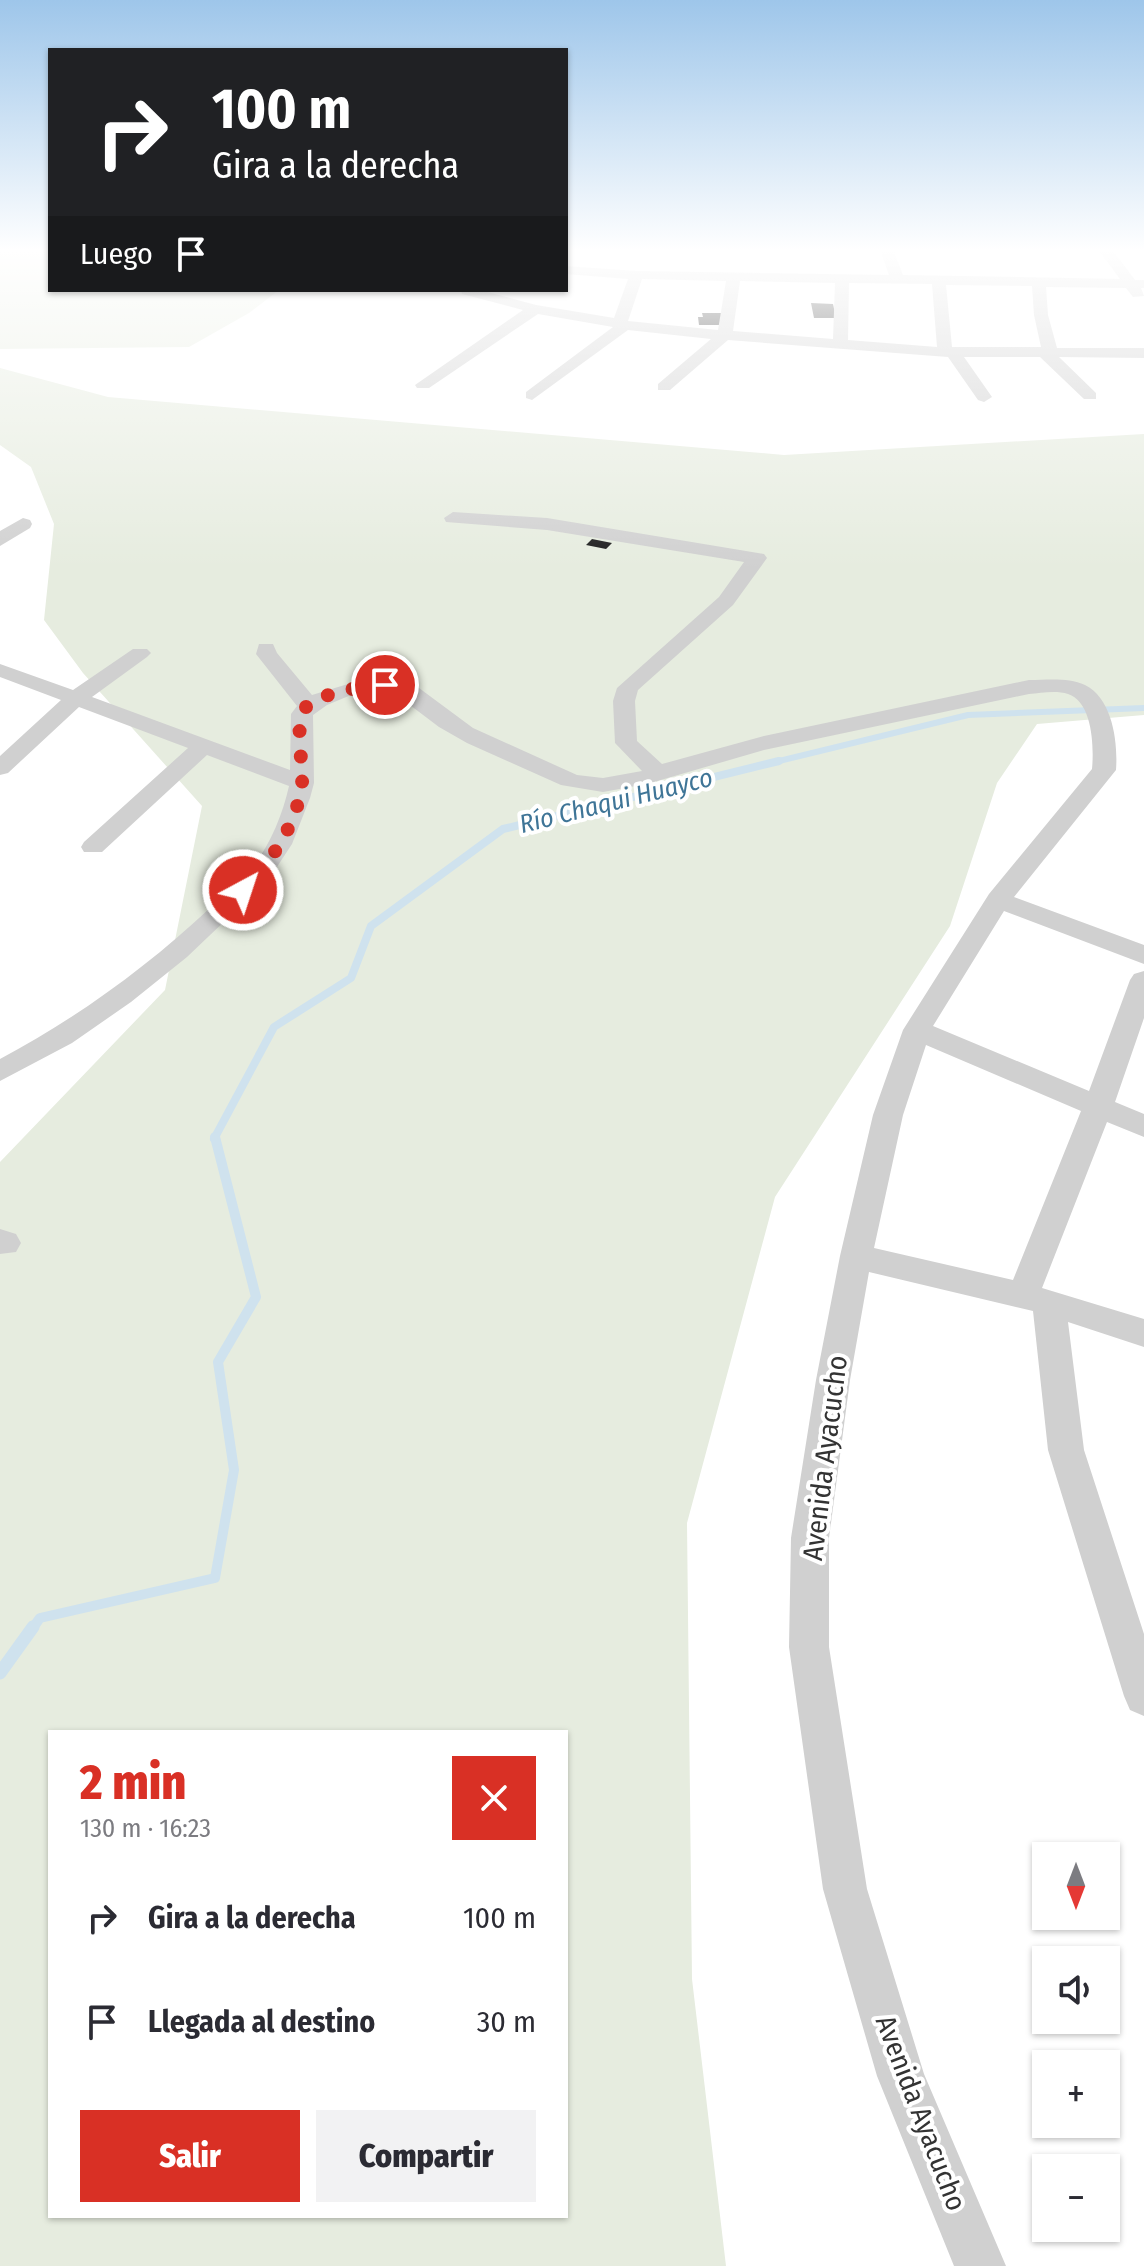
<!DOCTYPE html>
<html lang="es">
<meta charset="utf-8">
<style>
body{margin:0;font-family:"Fira Sans Condensed",sans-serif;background:#f2f2f3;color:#2b2b33;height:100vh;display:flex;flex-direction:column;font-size:30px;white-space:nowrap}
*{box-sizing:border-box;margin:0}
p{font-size:26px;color:#7c7c81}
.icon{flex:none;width:44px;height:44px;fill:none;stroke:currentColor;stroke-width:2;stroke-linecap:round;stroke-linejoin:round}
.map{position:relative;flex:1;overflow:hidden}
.panel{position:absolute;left:48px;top:1730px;width:520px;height:488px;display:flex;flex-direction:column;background:#fff;border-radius:0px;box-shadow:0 2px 6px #0004}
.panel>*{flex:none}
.hud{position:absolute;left:48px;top:48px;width:520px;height:244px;border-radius:0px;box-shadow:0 2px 6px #0004;background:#202124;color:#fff;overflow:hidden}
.needle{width:52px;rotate:180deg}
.tools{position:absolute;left:1032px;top:1842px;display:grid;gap:16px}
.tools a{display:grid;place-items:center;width:88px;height:88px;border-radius:0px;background:#fff;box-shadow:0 2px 6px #0004;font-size:40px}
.pin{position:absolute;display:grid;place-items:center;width:68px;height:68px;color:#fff;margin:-34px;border:4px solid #fff;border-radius:50%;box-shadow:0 2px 8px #0007}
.me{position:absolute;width:88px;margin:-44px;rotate:40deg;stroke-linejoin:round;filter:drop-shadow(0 0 6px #0008)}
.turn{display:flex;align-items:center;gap:28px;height:168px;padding:0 32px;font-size:36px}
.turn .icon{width:104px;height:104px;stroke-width:2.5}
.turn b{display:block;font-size:56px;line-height:68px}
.then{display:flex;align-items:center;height:76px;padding:0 32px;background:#0003;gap:16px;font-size:30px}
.round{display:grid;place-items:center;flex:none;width:84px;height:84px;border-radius:0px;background:#f2f2f3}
.headline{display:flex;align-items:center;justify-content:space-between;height:136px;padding:0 32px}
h1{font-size:48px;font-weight:800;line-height:60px;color:#d93025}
.primary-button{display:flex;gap:16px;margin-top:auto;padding:16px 32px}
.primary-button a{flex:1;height:92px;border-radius:0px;background:#d93025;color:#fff;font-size:32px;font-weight:800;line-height:92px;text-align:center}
.primary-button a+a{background:#f2f2f3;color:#2b2b33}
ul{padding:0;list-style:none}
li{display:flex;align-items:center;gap:24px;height:104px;padding:0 32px}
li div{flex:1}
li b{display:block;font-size:30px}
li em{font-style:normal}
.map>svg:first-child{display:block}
.green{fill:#e6ecdf;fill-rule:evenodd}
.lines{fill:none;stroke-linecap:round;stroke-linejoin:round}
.stream-far3{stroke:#cfe2ee;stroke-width:6}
.stream-far2{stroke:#cfe2ee;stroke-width:8}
.stream-far1{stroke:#cfe2ee;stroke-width:10}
.stream{stroke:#cfe2ee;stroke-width:13}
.building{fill:#1a1a1a}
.minor{fill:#d0d0d0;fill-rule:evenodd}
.route{stroke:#d93025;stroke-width:14;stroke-dasharray:0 25.2}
.labels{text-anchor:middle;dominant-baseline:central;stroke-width:8;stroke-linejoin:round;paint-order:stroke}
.water-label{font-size:26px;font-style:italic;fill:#3f7597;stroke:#fff}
.near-street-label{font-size:28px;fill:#333;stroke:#fff}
</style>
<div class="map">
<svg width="1144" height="2266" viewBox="0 0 1144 2266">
<rect width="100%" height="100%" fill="#fff"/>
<path class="green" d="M 0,252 L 50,252 L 50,290 L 279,290 L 249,313 L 189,347 L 0,349 Z
M 0,368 L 108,397 L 784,455 L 1144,434 L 1144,715 L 1037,724 L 997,783 L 950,926 L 775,1197 L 687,1523 L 692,1979 L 726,2266 L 0,2266 L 0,1162 L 165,990 L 202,806 L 83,673 L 44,620 L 54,524 L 31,467 L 0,445 ZM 50,1732 L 566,1732 L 566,2216 L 50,2216 Z"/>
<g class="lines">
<path class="stream-far3" d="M 771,763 L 968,715 L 1144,708"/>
<path class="stream-far2" d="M 214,1139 L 274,1027 L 351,978 L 371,926 L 503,829 L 779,761"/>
<path class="stream-far1" d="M 32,1629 L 40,1618 L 215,1578 L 234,1470 L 218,1362 L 256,1297 L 215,1137"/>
<path class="stream" d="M 0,1673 L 33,1627"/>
</g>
<path class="building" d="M 811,303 L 833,304 L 836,318 L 814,318 Z
M 702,313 L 722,313 L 724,325 L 699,325 L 698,317 L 703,317 Z
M 592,539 L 612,543 L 606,549 L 586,545 Z"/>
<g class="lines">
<path class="minor" d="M 881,252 L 894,252 L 903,275 L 1120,279 L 1100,252 L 1114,252 L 1135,280 L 1144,280 L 1144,288 L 1141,288 L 1144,296 L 1133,297 L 1126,288 L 1046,287 L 1048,315 L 1057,348 L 1144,348 L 1144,358 L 1059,357 L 1096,393 L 1096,399 L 1084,399 L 1040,357 L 964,357 L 992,397 L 984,402 L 978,400 L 948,357 L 728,340 L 670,390 L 658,390 L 658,384 L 711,339 L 628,330 L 532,400 L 526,398 L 526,392 L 613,327 L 538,314 L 429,388 L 417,388 L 415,385 L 523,310 L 462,294 L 461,290 L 480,290 L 536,305 L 614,318 L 628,279 L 566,274 L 566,266 L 636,271 L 889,275 ZM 642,279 L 726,281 L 718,330 L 628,321 ZM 740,281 L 835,283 L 833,339 L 733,331 ZM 849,283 L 932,284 L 937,347 L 848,340 ZM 946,285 L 1032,286 L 1034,315 L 1041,347 L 952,347 Z
M 453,512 L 547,518 L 764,554 L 767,558 L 733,605 L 638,690 L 635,701 L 637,741 L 662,764 L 764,736 L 1029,680 C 1047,680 1068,677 1085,685 C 1113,699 1118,743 1116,770 L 1014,897 L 1144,945 L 1144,964 L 1004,911 L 933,1026 L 1089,1091 L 1130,980 L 1134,974 L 1144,971 L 1144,1018 L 1115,1102 L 1144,1114 L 1144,1137 L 1107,1122 L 1042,1288 L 1144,1319 L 1144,1347 L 1068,1322 L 1084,1450 L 1144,1634 L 1144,1716 L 1130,1710 L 1124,1696 L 1048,1450 L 1033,1311 L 869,1272 L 850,1380 L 829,1538 L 829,1647 L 867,1889 L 924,2074 L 1006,2266 L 954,2266 L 877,2076 L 823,1889 L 789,1647 L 791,1538 L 816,1380 L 840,1256 L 873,1115 L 903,1030 L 989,894 L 1092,769 C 1094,748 1093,702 1068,694 C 1056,690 1041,693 1029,694 L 764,750 L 647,784 L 603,792 L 561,785 L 467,743 L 439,727 L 394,693 L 351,695 L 327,705 L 313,715 L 314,783 L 310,798 L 292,844 L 269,879 L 187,957 L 131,1002 L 72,1043 L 0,1081 L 0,1059 C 77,1018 147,967 210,908 C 225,894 242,881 254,865 C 271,843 283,813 289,786 L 207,755 L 102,852 L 84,852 L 81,847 L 84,842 L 188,748 L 79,707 L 8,773 L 0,775 L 0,756 L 61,700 L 0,677 L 0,664 L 73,690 L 133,649 L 147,649 L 151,653 L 147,657 L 92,697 L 290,770 L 291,714 L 297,706 L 256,654 L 259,644 L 273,644 L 277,653 L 312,695 L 361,680 L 398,680 L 419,688 L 473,728 L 577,775 L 603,778 L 642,771 L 615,743 L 613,701 L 617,688 L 719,597 L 744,562 L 547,530 L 446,522 L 444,518 ZM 926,1045 L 1081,1111 L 1013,1280 L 874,1248 L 903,1115 Z
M 23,518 L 30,520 L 32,524 L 30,528 L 0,546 L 0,531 Z
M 0,1229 L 16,1234 L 21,1243 L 16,1252 L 0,1254 Z"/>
</g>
<linearGradient id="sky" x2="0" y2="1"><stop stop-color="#9ec6ea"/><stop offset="0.44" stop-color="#fff"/><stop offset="1" stop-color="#fff" stop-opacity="0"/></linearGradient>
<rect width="1144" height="569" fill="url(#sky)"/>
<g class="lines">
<path class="route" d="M 243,890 C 271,863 298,822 302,783 C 304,764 292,719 308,705 C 324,692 366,686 385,685"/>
</g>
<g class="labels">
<g class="water-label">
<text transform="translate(616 801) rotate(-14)">Río Chaqui Huayco</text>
</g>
<g class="near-street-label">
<text transform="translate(825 1458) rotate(-83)">Avenida Ayacucho</text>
<text transform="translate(921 2113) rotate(69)">Avenida Ayacucho</text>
</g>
</g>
</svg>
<div class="tools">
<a><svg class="needle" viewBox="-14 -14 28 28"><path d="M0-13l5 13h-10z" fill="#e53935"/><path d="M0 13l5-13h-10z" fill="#7c7c81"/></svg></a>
<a><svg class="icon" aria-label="sound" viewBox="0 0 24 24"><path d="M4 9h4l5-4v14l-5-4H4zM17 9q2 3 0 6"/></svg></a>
<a>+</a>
<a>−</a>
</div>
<div class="pin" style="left:385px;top:685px;background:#d93025"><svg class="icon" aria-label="arrive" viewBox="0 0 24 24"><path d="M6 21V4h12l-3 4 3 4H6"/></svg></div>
<svg class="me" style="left:243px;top:890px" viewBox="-20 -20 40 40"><circle r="17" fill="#d93025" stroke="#fff" stroke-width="3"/><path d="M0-11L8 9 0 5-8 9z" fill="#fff"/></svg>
<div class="hud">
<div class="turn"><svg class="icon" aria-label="right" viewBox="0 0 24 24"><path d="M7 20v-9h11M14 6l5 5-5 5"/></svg><div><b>100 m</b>Gira a la derecha</div></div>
<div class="then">Luego<svg class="icon" aria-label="arrive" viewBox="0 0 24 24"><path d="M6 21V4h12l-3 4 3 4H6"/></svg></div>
</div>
<section class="panel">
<div class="headline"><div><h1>2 min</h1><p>130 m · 16:23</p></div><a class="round" style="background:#d93025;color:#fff"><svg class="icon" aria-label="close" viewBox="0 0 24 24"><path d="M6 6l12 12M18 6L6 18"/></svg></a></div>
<ul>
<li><svg class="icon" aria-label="right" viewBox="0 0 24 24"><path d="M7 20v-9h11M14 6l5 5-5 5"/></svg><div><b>Gira a la derecha</b></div><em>100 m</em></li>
<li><svg class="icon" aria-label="arrive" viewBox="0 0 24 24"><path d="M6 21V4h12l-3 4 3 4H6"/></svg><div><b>Llegada al destino</b></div><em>30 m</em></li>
</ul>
<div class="primary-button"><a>Salir</a><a>Compartir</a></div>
</section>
</div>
